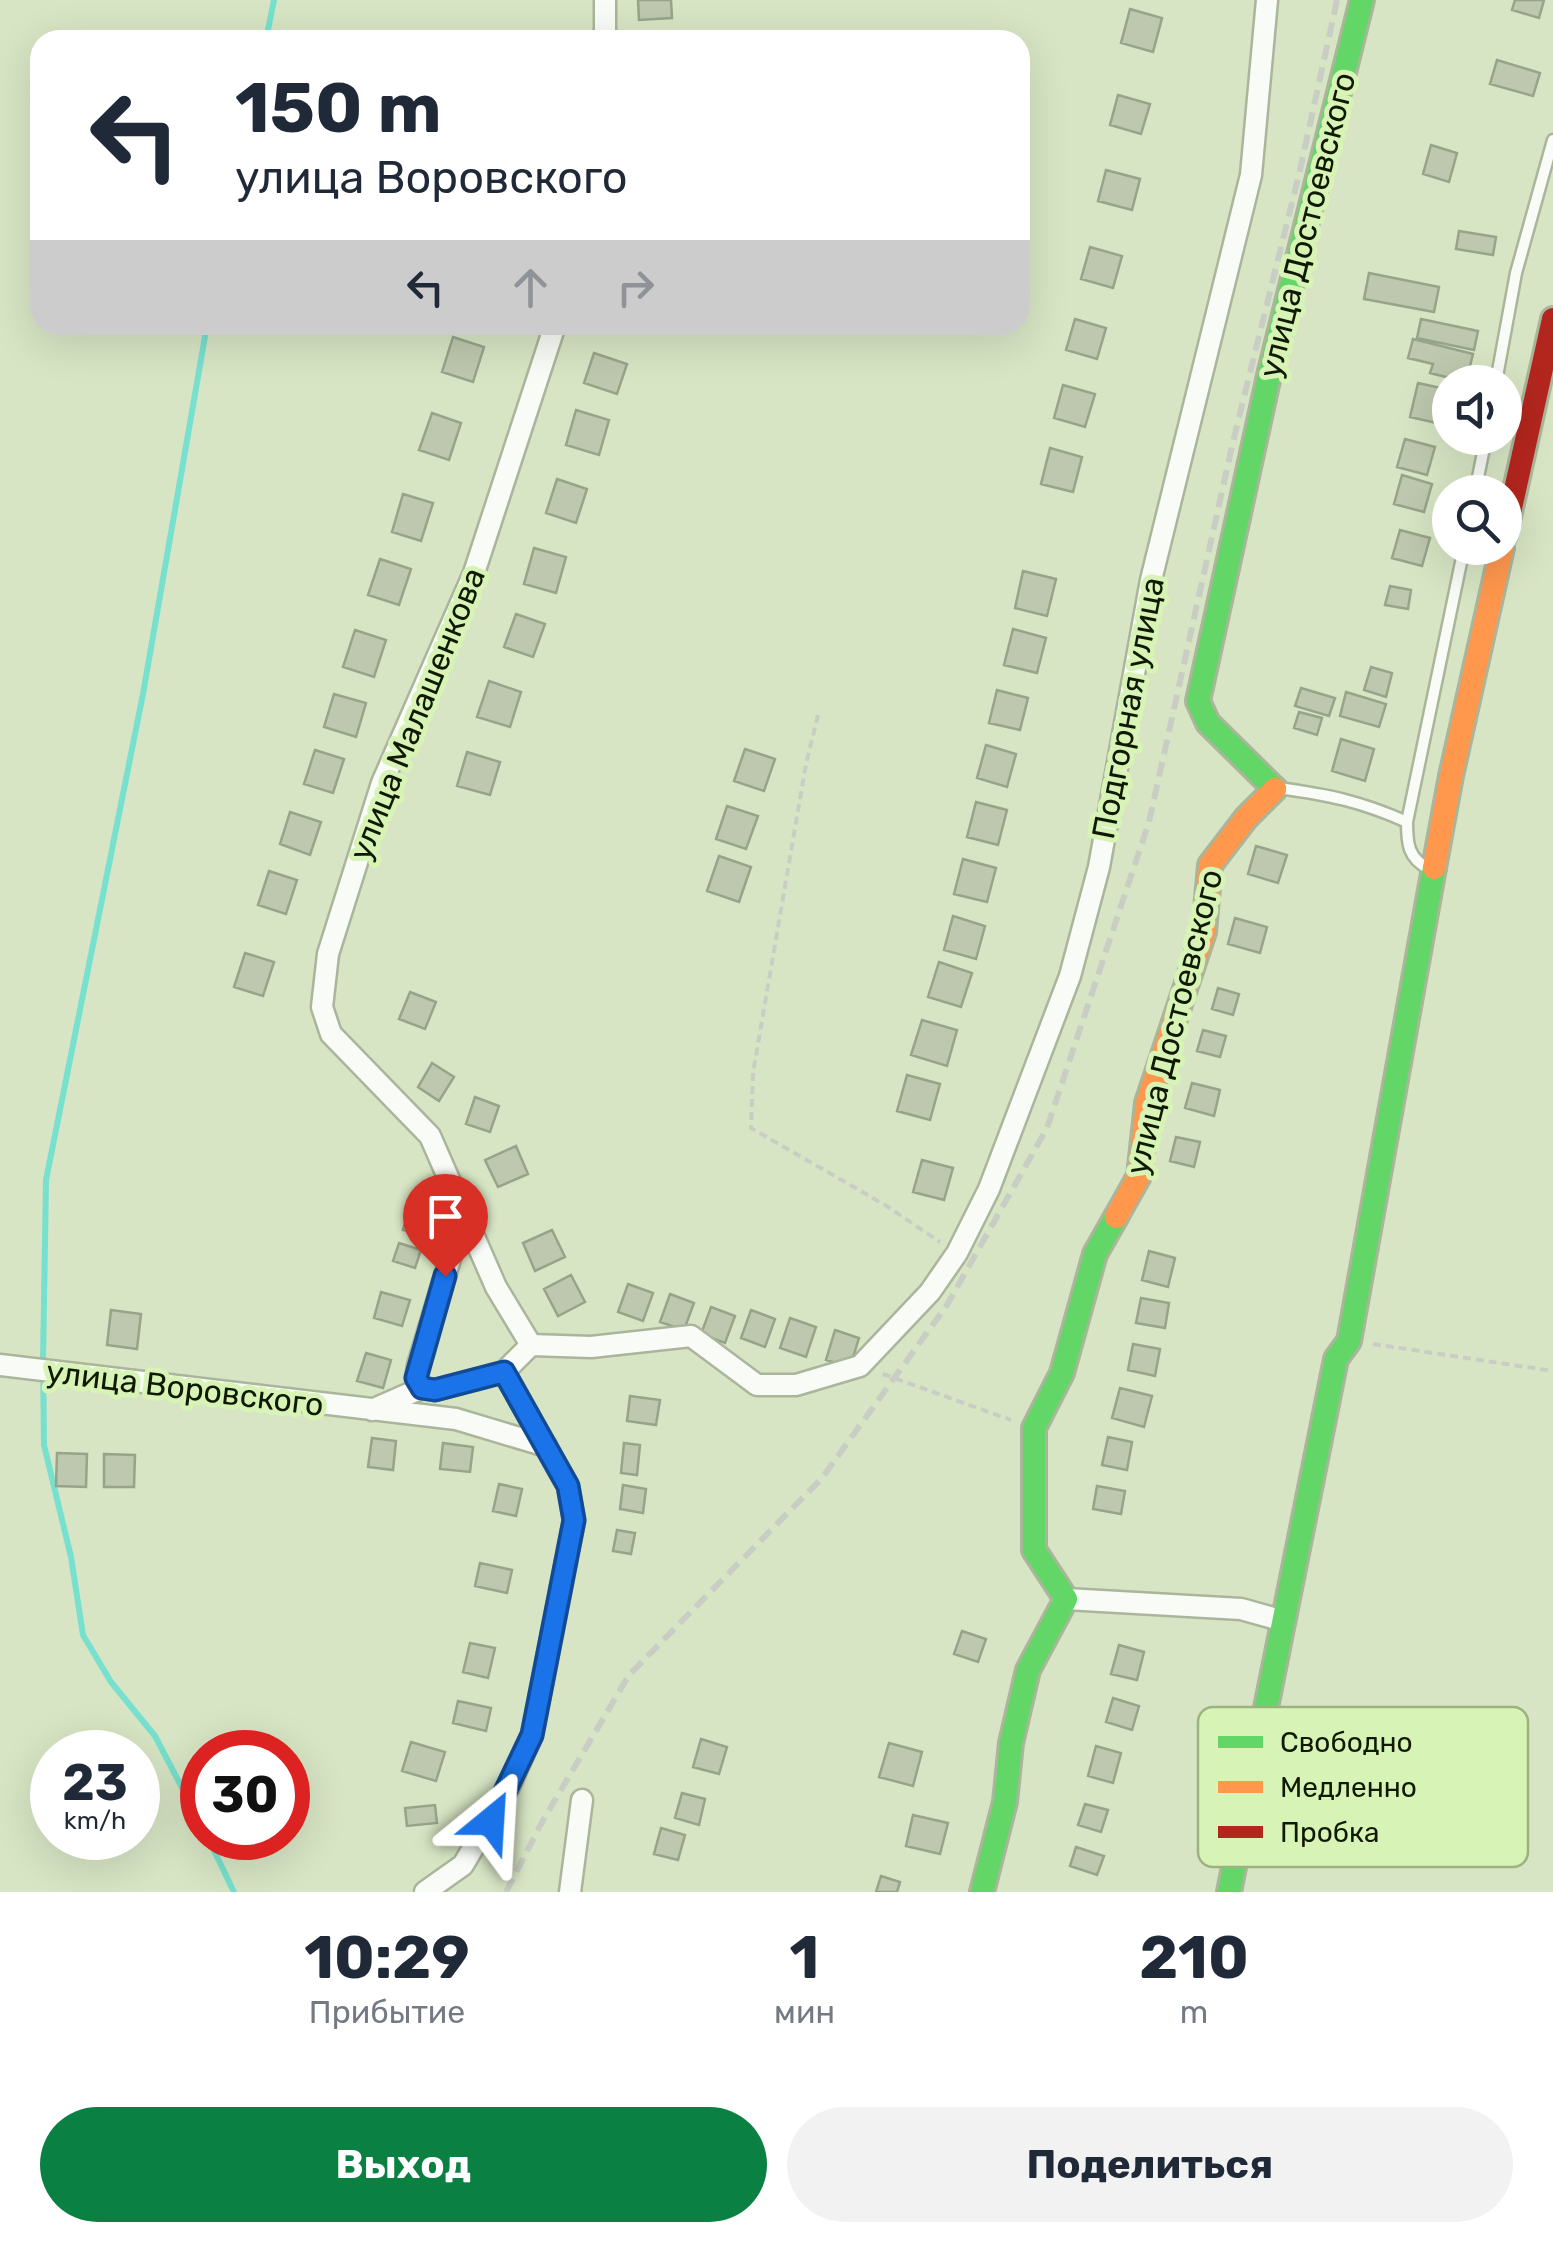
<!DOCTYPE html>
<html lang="ru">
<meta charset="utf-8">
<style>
body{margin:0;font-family:Rubik,sans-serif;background:#f2f2f3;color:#1f2937;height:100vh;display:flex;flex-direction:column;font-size:38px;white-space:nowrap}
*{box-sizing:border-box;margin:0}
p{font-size:32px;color:#747a83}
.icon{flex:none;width:55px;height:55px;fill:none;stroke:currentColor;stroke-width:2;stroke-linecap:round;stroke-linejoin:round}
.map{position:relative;height:1892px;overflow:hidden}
.side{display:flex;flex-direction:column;background:#fff;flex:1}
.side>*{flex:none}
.guide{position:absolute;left:30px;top:30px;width:1000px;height:305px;border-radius:30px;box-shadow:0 10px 40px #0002;background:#fff;color:#1f2937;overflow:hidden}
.buttons{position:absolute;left:1432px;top:365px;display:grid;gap:20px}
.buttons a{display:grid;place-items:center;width:90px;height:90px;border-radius:50%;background:#fff;box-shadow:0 10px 40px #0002;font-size:50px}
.speed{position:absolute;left:30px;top:1730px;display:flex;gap:20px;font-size:50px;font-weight:700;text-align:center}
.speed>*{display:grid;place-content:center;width:130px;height:130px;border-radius:50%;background:#fff;box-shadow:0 10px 40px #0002;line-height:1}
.speed small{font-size:25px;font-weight:400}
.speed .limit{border:15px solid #d22;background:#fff;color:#111}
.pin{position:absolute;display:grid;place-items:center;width:85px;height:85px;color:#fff;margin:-102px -42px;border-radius:50% 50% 50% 0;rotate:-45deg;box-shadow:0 0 10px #0007}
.pin .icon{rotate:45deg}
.me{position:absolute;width:110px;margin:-55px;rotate:27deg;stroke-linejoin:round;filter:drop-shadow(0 0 8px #0008)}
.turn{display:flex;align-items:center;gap:35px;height:210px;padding:0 40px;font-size:45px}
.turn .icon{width:130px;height:130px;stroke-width:2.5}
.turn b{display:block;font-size:70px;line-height:85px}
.lanes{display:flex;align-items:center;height:95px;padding:0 40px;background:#0003;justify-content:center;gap:50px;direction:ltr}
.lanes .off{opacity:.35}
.eta{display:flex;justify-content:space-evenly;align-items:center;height:170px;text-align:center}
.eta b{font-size:60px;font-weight:700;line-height:70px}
.cta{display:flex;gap:20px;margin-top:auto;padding:20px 40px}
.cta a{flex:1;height:115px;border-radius:60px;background:#0b8043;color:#fff;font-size:40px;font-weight:700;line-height:115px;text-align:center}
.cta a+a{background:#f2f2f3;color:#1f2937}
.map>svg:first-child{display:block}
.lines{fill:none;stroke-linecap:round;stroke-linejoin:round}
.stream{stroke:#78e0ce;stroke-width:6}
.building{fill:#bdc8ae;stroke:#98a48a;stroke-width:2.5}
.lane-casing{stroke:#aab59b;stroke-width:15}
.street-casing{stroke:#aab59b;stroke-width:25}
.fast-casing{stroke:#aab59b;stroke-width:28}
.slow-casing{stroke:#aab59b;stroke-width:28}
.jam-casing{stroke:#aab59b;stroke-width:28}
.path{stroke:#c9cec4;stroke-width:4;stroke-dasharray:8 5;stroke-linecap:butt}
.lane{stroke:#f9fbf6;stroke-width:10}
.street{stroke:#f9fbf6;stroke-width:20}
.fast{stroke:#63d668;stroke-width:22}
.slow{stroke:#ff974d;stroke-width:22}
.jam{stroke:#b3261e;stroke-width:22}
.rail{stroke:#c9cec4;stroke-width:6;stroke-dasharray:15 8;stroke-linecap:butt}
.route-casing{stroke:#114b97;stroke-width:25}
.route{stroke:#1a73e8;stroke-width:18}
.labels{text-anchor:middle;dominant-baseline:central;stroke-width:10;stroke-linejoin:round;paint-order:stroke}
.street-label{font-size:32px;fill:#101904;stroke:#d8f3b6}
.key{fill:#d8f3b6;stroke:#9cb281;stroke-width:2.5}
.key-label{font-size:28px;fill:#101904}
</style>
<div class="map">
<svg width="1553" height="1892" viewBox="0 0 1553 1892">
<rect width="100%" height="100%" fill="#d7e5c4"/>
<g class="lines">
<path class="stream" d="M 266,40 L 274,0
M 202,1826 L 155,1736 L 111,1682 L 83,1635 L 71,1557 L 44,1445 L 43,1362 L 46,1180 L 143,694 L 207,325
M 208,1838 L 234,1892"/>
</g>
<path class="building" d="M 638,0 L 671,0 L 672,18 L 639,20 Z
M 1515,0 L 1544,0 L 1539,18 L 1512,10 Z
M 1130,9 L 1162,18 L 1153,52 L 1121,43 Z
M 1497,60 L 1540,73 L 1533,96 L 1490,84 Z
M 1118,95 L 1150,104 L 1141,134 L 1110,125 Z
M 1431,145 L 1457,153 L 1449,182 L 1423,174 Z
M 1106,170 L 1140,179 L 1132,210 L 1098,201 Z
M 1459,231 L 1496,237 L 1493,255 L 1456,249 Z
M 1090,247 L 1122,256 L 1113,288 L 1081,279 Z
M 1369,273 L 1439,287 L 1434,312 L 1364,299 Z
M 1075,319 L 1106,328 L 1097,359 L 1066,350 Z
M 1421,319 L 1478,331 L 1474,350 L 1417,338 Z
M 453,337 L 484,347 L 473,382 L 442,372 Z
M 1413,339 L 1473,354 L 1466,382 L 1430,373 L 1433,364 L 1408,358 Z
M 594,353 L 627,364 L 617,394 L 584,383 Z
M 1418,383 L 1450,390 L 1450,426 L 1410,417 Z
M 1063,385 L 1095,394 L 1085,427 L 1054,418 Z
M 576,410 L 609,420 L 599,455 L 566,445 Z
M 432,413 L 461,423 L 449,460 L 419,450 Z
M 1405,439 L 1435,447 L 1427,475 L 1397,467 Z
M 1050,448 L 1082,457 L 1073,492 L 1041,484 Z
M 1402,475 L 1432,484 L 1424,512 L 1394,504 Z
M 557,479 L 587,489 L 576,523 L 546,513 Z
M 403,494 L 433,503 L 421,541 L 392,532 Z
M 1400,530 L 1430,538 L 1422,566 L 1392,558 Z
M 534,548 L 566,557 L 556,593 L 524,584 Z
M 380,559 L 411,569 L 399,605 L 368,595 Z
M 1023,571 L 1056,579 L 1047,616 L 1015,608 Z
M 1390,586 L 1411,590 L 1408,609 L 1385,605 Z
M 516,614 L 545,624 L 533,657 L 504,647 Z
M 1013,629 L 1046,638 L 1037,673 L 1004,665 Z
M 355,630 L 386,640 L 374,677 L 343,667 Z
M 1371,667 L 1392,673 L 1386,697 L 1364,690 Z
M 489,681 L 521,692 L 510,727 L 477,717 Z
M 1301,688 L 1335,698 L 1329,716 L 1295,706 Z
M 997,690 L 1028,698 L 1020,730 L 989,723 Z
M 1346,692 L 1386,704 L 1379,727 L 1340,716 Z
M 334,694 L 366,703 L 356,737 L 324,727 Z
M 1299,712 L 1322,718 L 1317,735 L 1294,728 Z
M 1341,739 L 1374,749 L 1365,781 L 1332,771 Z
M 986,745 L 1016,754 L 1007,787 L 977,778 Z
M 745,749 L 775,759 L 764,791 L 734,781 Z
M 315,750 L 344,759 L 333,793 L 304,784 Z
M 467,752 L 500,762 L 490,795 L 457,786 Z
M 976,802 L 1007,810 L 998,845 L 967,837 Z
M 727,806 L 758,816 L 746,849 L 716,839 Z
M 290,812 L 321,822 L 310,855 L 280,844 Z
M 1256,846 L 1287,855 L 1278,883 L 1248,874 Z
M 719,856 L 751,867 L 739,902 L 707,891 Z
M 963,859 L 996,868 L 987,902 L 954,894 Z
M 269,871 L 297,880 L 286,914 L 258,905 Z
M 953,916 L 985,926 L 976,959 L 944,950 Z
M 1235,918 L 1267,927 L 1260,953 L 1228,944 Z
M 245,953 L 274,962 L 263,996 L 234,987 Z
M 939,962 L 972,973 L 961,1007 L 928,997 Z
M 1218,988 L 1239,994 L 1233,1015 L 1212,1009 Z
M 410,992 L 436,1002 L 425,1029 L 399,1019 Z
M 922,1020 L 957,1030 L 947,1066 L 911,1055 Z
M 1203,1030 L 1226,1036 L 1220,1057 L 1197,1051 Z
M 432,1063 L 454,1077 L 439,1101 L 418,1087 Z
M 907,1075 L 940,1084 L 930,1120 L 897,1111 Z
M 1192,1083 L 1220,1090 L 1214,1116 L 1185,1108 Z
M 475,1097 L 499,1106 L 490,1132 L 466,1124 Z
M 1176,1137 L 1200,1142 L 1194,1167 L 1170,1161 Z
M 516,1146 L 528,1174 L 498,1187 L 485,1160 Z
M 922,1160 L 953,1168 L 944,1200 L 913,1192 Z
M 410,1205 L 434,1212 L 427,1237 L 403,1230 Z
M 552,1230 L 565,1257 L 535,1271 L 523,1243 Z
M 399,1243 L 421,1250 L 415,1268 L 393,1261 Z
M 1149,1251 L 1175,1258 L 1168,1287 L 1142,1280 Z
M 571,1275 L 585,1302 L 558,1316 L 544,1289 Z
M 628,1284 L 653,1293 L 643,1321 L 618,1312 Z
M 381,1292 L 410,1300 L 402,1326 L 374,1318 Z
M 670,1294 L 694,1303 L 684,1330 L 660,1322 Z
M 1141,1298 L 1169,1303 L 1165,1328 L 1136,1323 Z
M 711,1307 L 735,1316 L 725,1343 L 701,1334 Z
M 111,1310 L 141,1314 L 137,1349 L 107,1345 Z
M 751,1310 L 775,1319 L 765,1347 L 741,1338 Z
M 790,1318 L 816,1327 L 806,1357 L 780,1348 Z
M 835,1330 L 859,1338 L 850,1367 L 826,1360 Z
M 1133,1344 L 1160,1349 L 1155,1376 L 1128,1370 Z
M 366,1353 L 391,1360 L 383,1388 L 357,1381 Z
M 1120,1388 L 1152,1396 L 1144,1427 L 1112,1418 Z
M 630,1396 L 660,1400 L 656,1425 L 627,1421 Z
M 1108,1437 L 1132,1442 L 1127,1470 L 1102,1465 Z
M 372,1438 L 396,1441 L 393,1470 L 368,1467 Z
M 443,1443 L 473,1447 L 470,1472 L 440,1469 Z
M 624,1443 L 640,1445 L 637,1475 L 621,1473 Z
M 57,1453 L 87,1454 L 86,1487 L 56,1486 Z
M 104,1454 L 135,1455 L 134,1487 L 104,1487 Z
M 499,1484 L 522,1489 L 516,1516 L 493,1511 Z
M 623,1485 L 646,1489 L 643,1513 L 620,1509 Z
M 1097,1486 L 1125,1491 L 1121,1514 L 1093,1509 Z
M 617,1530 L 635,1533 L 631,1554 L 613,1551 Z
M 480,1563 L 512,1570 L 507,1593 L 475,1586 Z
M 962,1631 L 986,1639 L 978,1662 L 954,1654 Z
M 470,1643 L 495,1648 L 488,1678 L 463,1672 Z
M 1119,1645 L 1144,1652 L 1137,1680 L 1111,1674 Z
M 1113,1698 L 1139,1706 L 1132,1730 L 1106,1722 Z
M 458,1701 L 491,1708 L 486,1731 L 453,1723 Z
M 701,1739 L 727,1747 L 719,1774 L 693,1767 Z
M 411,1742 L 445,1752 L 436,1781 L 402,1771 Z
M 889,1743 L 922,1752 L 913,1786 L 879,1777 Z
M 1096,1746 L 1121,1753 L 1113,1783 L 1088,1776 Z
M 682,1793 L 705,1799 L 699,1825 L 675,1818 Z
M 1085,1804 L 1108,1810 L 1101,1832 L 1078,1825 Z
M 435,1805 L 437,1823 L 407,1826 L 405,1808 Z
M 913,1815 L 948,1823 L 940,1854 L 906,1846 Z
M 661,1828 L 685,1835 L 678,1860 L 654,1854 Z
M 1076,1847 L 1104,1856 L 1097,1875 L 1070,1866 Z
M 881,1876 L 900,1882 L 897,1892 L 876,1892 Z"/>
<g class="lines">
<g class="lane-casing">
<path id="lane" d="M 1496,382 L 1516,273 L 1553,140
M 1475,492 L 1486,438
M 1279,788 C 1329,795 1360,801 1407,822
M 1429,869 C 1408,858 1407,844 1407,822 L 1464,548"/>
</g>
<g class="street-casing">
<path id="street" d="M 605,0 L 605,40
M 531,1345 L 496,1287 L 430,1136 L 331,1034 L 322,1007 L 328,954 L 382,783 L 474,573 L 555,325
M 0,1365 L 456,1419 L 546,1446
M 422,1388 L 435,1390 L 504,1372 L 531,1345 L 591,1347 L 691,1336 L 757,1385 L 796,1385 L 860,1366 L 930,1292 L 957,1253 L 989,1189 L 1070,976 L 1099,867 L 1151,580 L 1251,175 L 1267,0
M 372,1410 L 422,1388 L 416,1379 L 418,1365 L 464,1213
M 1066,1599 L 1241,1609 L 1284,1621
M 425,1892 L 463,1865 L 509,1787 L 532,1735 L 574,1521 L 568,1486 L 504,1372
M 570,1892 L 582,1800"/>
</g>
<g class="fast-casing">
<path id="fast" d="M 1275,789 L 1208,723 L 1198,701 L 1270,371 L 1362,0
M 982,1892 L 1005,1802 L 1011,1743 L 1028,1670 L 1066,1599 L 1034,1550 L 1034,1428 L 1062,1373 L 1095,1254 L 1116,1217
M 1229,1892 L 1336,1359 L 1349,1341 L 1434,868"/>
</g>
<g class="slow-casing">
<path id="slow" d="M 1434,868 L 1451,776 L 1502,548
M 1116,1217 L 1139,1176 L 1147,1103 L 1204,932 L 1210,865 L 1246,818 L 1275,789"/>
</g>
<g class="jam-casing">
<path id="jam" d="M 1505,535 L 1553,319"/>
</g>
<path class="path" d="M 818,715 L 806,764 L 753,1073 L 751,1128 L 885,1205 L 940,1242
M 1373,1344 L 1553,1371
M 883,1374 L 1011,1420"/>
<use href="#lane" class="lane"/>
<use href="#street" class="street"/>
<use href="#fast" class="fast"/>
<use href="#slow" class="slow"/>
<use href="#jam" class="jam"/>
<path class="rail" d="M 506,1892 L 542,1822 L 629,1675 L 822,1478 L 947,1305 L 1047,1128 L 1149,822 L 1232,446 L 1300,170 L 1337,0"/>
</g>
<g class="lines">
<g class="route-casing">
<path id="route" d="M 445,1276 L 416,1378 L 422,1388 L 435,1390 L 504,1372 L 568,1486 L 574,1520 L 532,1735 L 491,1821"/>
</g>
<use href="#route" class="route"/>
</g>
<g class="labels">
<g class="street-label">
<text transform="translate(1307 225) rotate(-76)">улица Достоевского</text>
<text transform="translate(1128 708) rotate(-79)">Подгорная улица</text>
<text transform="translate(417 714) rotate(-68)">улица Малашенкова</text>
<text transform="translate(1174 1022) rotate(-76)">улица Достоевского</text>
<text transform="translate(185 1388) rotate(7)">улица Воровского</text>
</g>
</g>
<rect x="1198" y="1707" width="330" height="160" rx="15" class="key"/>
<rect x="1218" y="1736" width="45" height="12" fill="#63d668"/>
<rect x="1218" y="1781" width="45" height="12" fill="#ff974d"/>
<rect x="1218" y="1826" width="45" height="12" fill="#b3261e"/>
<g class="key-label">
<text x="1280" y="1752">Свободно</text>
<text x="1280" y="1797">Медленно</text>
<text x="1280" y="1842">Пробка</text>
</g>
</svg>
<div class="buttons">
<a><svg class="icon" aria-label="sound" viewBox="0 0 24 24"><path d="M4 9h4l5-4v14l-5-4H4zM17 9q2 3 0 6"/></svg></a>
<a><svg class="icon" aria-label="search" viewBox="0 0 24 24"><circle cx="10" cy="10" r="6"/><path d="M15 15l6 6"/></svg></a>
</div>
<div class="speed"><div>23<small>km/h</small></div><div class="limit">30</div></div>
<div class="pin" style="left:445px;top:1276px;background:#d93025"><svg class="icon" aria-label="arrive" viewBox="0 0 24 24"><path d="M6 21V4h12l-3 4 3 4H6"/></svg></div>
<svg class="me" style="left:491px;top:1821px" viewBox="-20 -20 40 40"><path d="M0-17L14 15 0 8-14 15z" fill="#1a73e8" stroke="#fff" stroke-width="4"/></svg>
<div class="guide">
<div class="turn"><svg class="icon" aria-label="left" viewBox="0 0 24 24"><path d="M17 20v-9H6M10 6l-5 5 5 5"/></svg><div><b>150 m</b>улица Воровского</div></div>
<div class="lanes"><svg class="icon" aria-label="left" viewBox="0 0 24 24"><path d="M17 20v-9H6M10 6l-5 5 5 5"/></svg><svg class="icon off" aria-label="ahead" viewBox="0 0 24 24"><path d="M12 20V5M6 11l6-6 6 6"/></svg><svg class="icon off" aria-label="right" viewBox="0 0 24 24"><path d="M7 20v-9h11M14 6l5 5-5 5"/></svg></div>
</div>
</div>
<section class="side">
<div class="eta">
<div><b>10:29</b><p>Прибытие</p></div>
<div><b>1</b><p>мин</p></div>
<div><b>210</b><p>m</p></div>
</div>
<div class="cta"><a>Выход</a><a>Поделиться</a></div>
</section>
